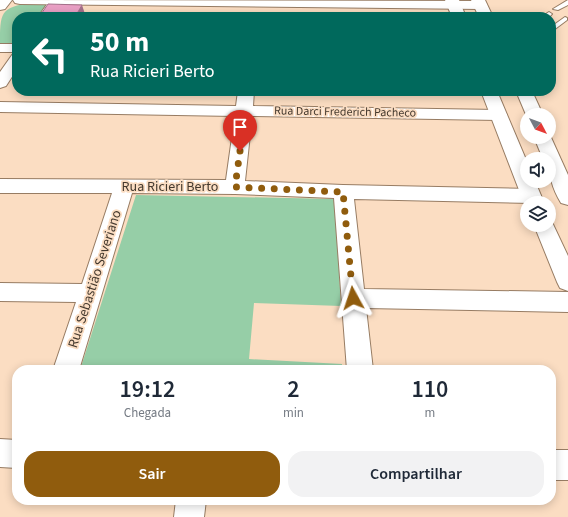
<!DOCTYPE html>
<html lang="pt">
<meta charset="utf-8">
<style>
body{margin:0;font-family:"Source Sans 3",sans-serif;background:#f2f2f3;color:#1f2937;height:100vh;display:flex;flex-direction:column;font-size:15px;white-space:nowrap}
*{box-sizing:border-box;margin:0}
p{font-size:13px;color:#747a83}
.icon{flex:none;width:22px;height:22px;fill:none;stroke:currentColor;stroke-width:2;stroke-linecap:round;stroke-linejoin:round}
.map{position:relative;flex:1;overflow:hidden}
.details{position:absolute;left:12px;top:365px;width:544px;height:140px;display:flex;flex-direction:column;background:#fff;border-radius:16px;box-shadow:0 2px 10px #0003}
.details>*{flex:none}
.top-card{position:absolute;left:12px;top:12px;width:544px;height:84px;border-radius:16px;box-shadow:0 2px 10px #0003;background:#00695c;color:#fff;overflow:hidden}
.needle{width:26px;rotate:131deg}
.buttons{position:absolute;left:520px;top:108px;display:grid;gap:8px}
.buttons a{display:grid;place-items:center;width:36px;height:36px;border-radius:50%;background:#fff;box-shadow:0 2px 10px #0003;font-size:20px}
.pin{position:absolute;display:grid;place-items:center;width:34px;height:34px;color:#fff;margin:-41px -17px;border-radius:50% 50% 50% 0;rotate:-45deg;box-shadow:0 0 4px #0007}
.pin .icon{rotate:45deg}
.me{position:absolute;width:44px;margin:-22px;rotate:355deg;stroke-linejoin:round;filter:drop-shadow(0 0 3px #0008)}
.turn{display:flex;align-items:center;gap:14px;height:84px;padding:0 12px;font-size:18px}
.turn .icon{width:52px;height:52px;stroke-width:2.5}
.turn b{display:block;font-size:28px;line-height:34px}
.eta{display:flex;justify-content:space-evenly;align-items:center;height:68px;text-align:center}
.eta b{font-size:24px;font-weight:600;line-height:28px}
.action{display:flex;gap:8px;margin-top:auto;padding:8px 12px}
.action a{flex:1;height:46px;border-radius:16px;background:#905c0d;color:#fff;font-size:16px;font-weight:600;line-height:46px;text-align:center}
.action a+a{background:#f2f2f3;color:#1f2937}
.map>svg:first-child{display:block}
.green{fill:#96cea7}
.lines{fill:none;stroke-linecap:round;stroke-linejoin:round}
.lane-casing{stroke:#977c63;stroke-width:2}
.street-casing{stroke:#977c63;stroke-width:2}
.secondary-casing{stroke:#977c63;stroke-width:2}
.lane{fill:#fff;fill-rule:evenodd}
.street{fill:#fff;fill-rule:evenodd}
.secondary{fill:#fff;fill-rule:evenodd}
.shaded-wall{fill:#a4708a}
.building{fill:#eaa0c5;stroke:#a4708a}
.route{stroke:#905c0d;stroke-width:7;stroke-dasharray:0 12.6}
.labels{text-anchor:middle;dominant-baseline:central;stroke-width:3.5;stroke-linejoin:round;paint-order:stroke}
.far-street-label{font-size:12px;fill:#44392e;stroke:#fbddc2}
.street-label{font-size:14px;fill:#44392e;stroke:#fbddc2}
</style>
<div class="map">
<svg width="568" height="517" viewBox="0 0 568 517">
<rect width="100%" height="100%" fill="#fbddc2"/>
<path class="green" d="M 32,3 L 46,5 L 39,17 L 17,17 L 17,43 L 0,46 C 0,12 0,7 32,3 Z
M 136,195 L 335,199 L 341,306 L 254,303 L 249,359 L 342,364 L 342,370 L 80,370 Z"/>
<g class="lines">
<g class="lane-casing">
<path id="lane" d="M 568,0 L 568,5 L 558,10 L 553,9 Z
M 549,12 L 552,14 L 549,17 L 541,17 Z
M 565,17 L 567,18 L 567,20 L 551,32 L 551,27 Z"/>
</g>
<g class="street-casing">
<path id="street" d="M 13,0 L 480,1 L 485,2 L 487,5 L 485,8 L 480,9 L 20,4 L 15,3 Z
M 0,44 L 17,44 L 17,52 L 0,52 Z
M 238,91 L 254,91 L 253,106 L 498,110 L 504,111 L 507,115 L 504,119 L 498,120 L 252,116 L 245,181 L 343,185 L 531,189 L 538,191 L 541,196 L 538,201 L 531,203 L 354,199 L 364,289 L 568,292 L 568,312 L 366,308 L 373,370 L 347,370 L 334,198 L 235,194 L 132,193 L 79,370 L 53,370 L 76,302 L 0,301 L 0,283 L 82,284 L 112,193 L 0,193 L 0,179 L 226,180 L 235,116 L 0,112 L 0,102 L 236,106 Z
M 0,439 L 17,440 L 17,468 L 0,467 Z
M 551,450 L 568,450 L 568,480 L 551,480 Z
M 176,500 L 206,500 L 204,517 L 174,517 Z"/>
</g>
<g class="secondary-casing">
<path id="secondary" d="M 0,0 L 12,0 L 5,9 L 0,10 Z
M 50,0 L 64,0 L 52,17 L 38,17 Z
M 445,0 L 459,0 L 466,17 L 452,17 Z
M 471,0 L 485,0 L 493,17 L 479,17 Z
M 17,53 L 17,69 L 6,86 L 0,88 L 0,72 L 12,55 Z
M 481,91 L 497,91 L 527,162 L 527,181 L 535,181 L 544,203 L 527,203 L 527,208 L 524,203 Z
M 516,91 L 532,91 L 543,115 L 527,115 L 527,117 Z
M 549,133 L 568,175 L 568,205 L 561,203 C 552,188 549,176 549,159 L 543,159 L 534,137 L 549,137 Z
M 549,219 L 551,220 L 568,256 L 568,291 L 560,288 L 557,282 L 534,225 L 549,225 Z"/>
</g>
<use href="#lane" class="lane"/>
<use href="#street" class="street"/>
<use href="#secondary" class="secondary"/>
</g>
<path class="shaded-wall" d="M 82,5 L 86,17 L 75,17 Z"/>
<path class="building" d="M 48,4 L 82,5 L 75,17 L 39,17 Z"/>
<g class="lines">
<path class="route" d="M 240,151 L 235,187 L 343,192 L 353,298"/>
</g>
<g class="labels">
<g class="far-street-label">
<text transform="translate(345 112) rotate(1)">Rua Darci Frederich Pacheco</text>
</g>
<g class="street-label">
<text x="170" y="187">Rua Ricieri Berto</text>
<text transform="translate(95 279) rotate(-72)">Rua Sebastião Severiano</text>
</g>
</g>
</svg>
<div class="buttons">
<a><svg class="needle" viewBox="-14 -14 28 28"><path d="M0-13l5 13h-10z" fill="#e53935"/><path d="M0 13l5-13h-10z" fill="#747a83"/></svg></a>
<a><svg class="icon" aria-label="sound" viewBox="0 0 24 24"><path d="M4 9h4l5-4v14l-5-4H4zM17 9q2 3 0 6"/></svg></a>
<a><svg class="icon" aria-label="layers" viewBox="0 0 24 24"><path d="M12 4l9 5-9 5-9-5zM3 14l9 5 9-5"/></svg></a>
</div>
<div class="pin" style="left:240px;top:151px;background:#d93025"><svg class="icon" aria-label="arrive" viewBox="0 0 24 24"><path d="M6 21V4h12l-3 4 3 4H6"/></svg></div>
<svg class="me" style="left:353px;top:298px" viewBox="-20 -20 40 40"><path d="M0-17L14 15 0 8-14 15z" fill="#905c0d" stroke="#fff" stroke-width="4"/></svg>
<div class="top-card">
<div class="turn"><svg class="icon" aria-label="left" viewBox="0 0 24 24"><path d="M17 20v-9H6M10 6l-5 5 5 5"/></svg><div><b>50 m</b>Rua Ricieri Berto</div></div>
</div>
<section class="details">
<div class="eta">
<div><b>19:12</b><p>Chegada</p></div>
<div><b>2</b><p>min</p></div>
<div><b>110</b><p>m</p></div>
</div>
<div class="action"><a>Sair</a><a>Compartilhar</a></div>
</section>
</div>
